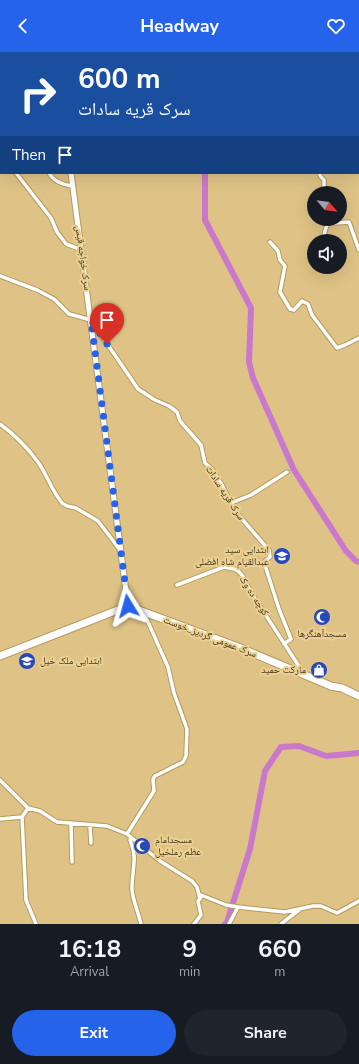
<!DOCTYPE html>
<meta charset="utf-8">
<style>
body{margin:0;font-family:"Nunito Sans","Noto Naskh Arabic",sans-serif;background:#20242c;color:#f1f3f6;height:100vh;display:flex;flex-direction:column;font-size:15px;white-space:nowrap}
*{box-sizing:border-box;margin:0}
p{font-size:13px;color:#9ea1a6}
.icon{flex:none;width:22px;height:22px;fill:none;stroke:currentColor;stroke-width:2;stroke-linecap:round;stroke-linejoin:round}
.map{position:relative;height:872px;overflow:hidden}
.panel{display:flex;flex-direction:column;background:#171b24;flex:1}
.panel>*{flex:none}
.banner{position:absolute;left:0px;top:0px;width:359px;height:122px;box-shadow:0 4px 16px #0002;background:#1a4fa0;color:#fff;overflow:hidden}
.needle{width:26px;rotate:119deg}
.controls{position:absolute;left:307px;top:134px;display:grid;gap:8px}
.controls a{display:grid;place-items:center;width:40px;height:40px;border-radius:50%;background:#171b24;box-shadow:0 4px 16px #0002;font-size:20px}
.pin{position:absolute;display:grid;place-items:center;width:34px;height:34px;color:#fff;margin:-41px -17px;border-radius:50% 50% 50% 0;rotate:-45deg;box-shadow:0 0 4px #0007}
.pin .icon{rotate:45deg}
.me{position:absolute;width:44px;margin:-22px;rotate:352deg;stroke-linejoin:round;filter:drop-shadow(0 0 3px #0008)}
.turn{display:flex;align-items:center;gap:14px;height:84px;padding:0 12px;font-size:18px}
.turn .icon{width:52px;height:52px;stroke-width:2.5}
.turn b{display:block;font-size:28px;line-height:34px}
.then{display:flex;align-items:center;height:38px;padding:0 12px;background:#0003;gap:8px;font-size:15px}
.eta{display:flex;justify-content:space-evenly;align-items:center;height:68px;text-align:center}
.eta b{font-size:24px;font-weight:700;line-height:28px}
.action{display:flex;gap:8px;margin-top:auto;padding:8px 12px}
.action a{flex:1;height:46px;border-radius:24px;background:#2563eb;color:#fff;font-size:16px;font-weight:700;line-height:46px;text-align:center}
.action a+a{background:#20242c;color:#f1f3f6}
header{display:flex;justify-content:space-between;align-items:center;height:52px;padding:0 12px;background:#2563eb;color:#fff;font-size:18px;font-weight:700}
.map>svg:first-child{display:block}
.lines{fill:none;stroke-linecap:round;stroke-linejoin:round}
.river{stroke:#ca78cc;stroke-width:6}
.street-casing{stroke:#b49a5e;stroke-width:5.5}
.secondary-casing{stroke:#b49a5e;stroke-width:7}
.highway-casing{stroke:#b49a5e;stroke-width:9}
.street{stroke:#fff;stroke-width:3.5}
.secondary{stroke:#fff;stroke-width:5}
.highway{stroke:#fff;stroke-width:7}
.route{stroke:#2563eb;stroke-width:7;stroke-dasharray:0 12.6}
.labels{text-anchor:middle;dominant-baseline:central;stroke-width:4;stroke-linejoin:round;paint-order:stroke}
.street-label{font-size:10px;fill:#40351c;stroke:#ecd092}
.poi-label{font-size:10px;fill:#40351c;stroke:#ecd092;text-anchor:end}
</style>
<header><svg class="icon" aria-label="back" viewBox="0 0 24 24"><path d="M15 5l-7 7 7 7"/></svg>Headway<svg class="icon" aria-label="heart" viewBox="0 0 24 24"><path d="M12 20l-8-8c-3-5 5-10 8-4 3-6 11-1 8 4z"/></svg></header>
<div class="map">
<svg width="359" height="872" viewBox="0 0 359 872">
<rect width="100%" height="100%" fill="#dfc386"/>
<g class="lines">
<path class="river" d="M 249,1 L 250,0
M 205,121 L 205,168 L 251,256 L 249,310 L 253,326 L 294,418 L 346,499 L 356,509 L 359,510
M 225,872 L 227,870 L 250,797 L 265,719 L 281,695 L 299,694 L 326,704 L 359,701"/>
<g class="street-casing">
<path id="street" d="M 358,77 L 359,77
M 0,101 L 1,101
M 16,121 L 51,166 L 57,180 L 66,192 L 82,198
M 49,121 C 54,130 64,133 73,134
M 319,121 L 321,125 L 324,128 L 324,134 L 328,141
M 335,171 L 349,170 L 359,198
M 323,189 L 325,179 L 329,167
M 270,190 L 278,199 L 280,208 L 285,214 L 280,240 L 290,257 L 294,258 L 302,249 L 308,252 L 312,263 L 337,296 L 345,293 L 359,286
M 340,205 L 343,208
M 0,224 L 37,238 L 54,247 L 69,262 L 91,268 L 138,337 L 155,348 L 169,354 L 177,360 L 180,369 L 201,393 L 205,411 L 212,417 L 222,433 L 235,459 L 269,498 L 270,505 L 264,510 L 279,557 L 291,587 L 284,592
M 0,372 C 15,383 27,395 38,410 C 47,423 52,439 62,451 L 67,454 L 76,456 L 98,469 L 120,498
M 231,451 L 251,443 L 287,420
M 177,533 L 224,515 L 234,517 L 238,519 L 242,523 L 252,542 L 304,622
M 0,728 L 28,756 L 40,759 L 57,770 L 107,774 L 127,782 L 160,809 L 192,829 L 197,835 L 200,847 L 198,849 L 201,863 L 194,872
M 28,756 L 22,765 L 26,848 L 36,872
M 0,767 L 22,765
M 71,771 L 72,810
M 90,773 L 91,791
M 127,782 L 154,739 L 153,727 L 155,724 L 183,710 L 186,704 L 187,677 L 174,641 L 168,615 L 144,561
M 131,785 L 130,788 C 138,806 132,817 132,835 C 131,844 139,862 141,872
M 200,847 L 201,843 L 226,853 L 238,855 L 285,860 L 313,854 L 321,854 L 337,861 L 359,849
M 229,872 L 238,855
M 281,872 L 299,858"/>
</g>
<g class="secondary-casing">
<path id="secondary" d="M 56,0 L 56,1
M 71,121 L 128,554"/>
</g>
<g class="highway-casing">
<path id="highway" d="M 0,604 L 128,554 L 238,595 L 331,634 L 342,636 L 359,644"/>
</g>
<use href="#street" class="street"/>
<use href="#secondary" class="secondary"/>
<use href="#highway" class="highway"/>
</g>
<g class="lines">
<path class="route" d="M 107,292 L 91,268 L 128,554"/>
</g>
<defs>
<g id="school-disc" transform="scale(0.9)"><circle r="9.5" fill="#2749b8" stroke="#ecd092"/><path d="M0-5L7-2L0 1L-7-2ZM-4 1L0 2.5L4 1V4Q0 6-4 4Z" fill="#fff"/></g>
<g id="mosque-disc" transform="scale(0.9)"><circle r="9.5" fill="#2749b8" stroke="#ecd092"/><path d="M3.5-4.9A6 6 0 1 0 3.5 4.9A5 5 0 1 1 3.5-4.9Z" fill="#fff"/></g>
<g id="shop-disc" transform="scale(0.9)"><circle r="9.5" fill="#2749b8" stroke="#ecd092"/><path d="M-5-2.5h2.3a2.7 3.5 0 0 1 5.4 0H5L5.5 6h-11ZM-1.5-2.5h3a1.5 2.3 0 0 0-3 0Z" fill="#fff"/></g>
</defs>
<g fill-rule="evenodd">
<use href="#school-disc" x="282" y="504"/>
<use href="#mosque-disc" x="322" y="565"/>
<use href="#school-disc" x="27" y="609"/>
<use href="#shop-disc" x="319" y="618"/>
<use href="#mosque-disc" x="142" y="794"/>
</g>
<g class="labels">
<g class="street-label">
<text transform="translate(83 206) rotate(82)">سرک خواجه قیس</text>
<text transform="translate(225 441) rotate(57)">سرک قریه سادات</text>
<text transform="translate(254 544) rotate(57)">کوچه ده وک</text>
<text transform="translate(210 585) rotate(21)">سرک عمومی گردیز_خوست</text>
</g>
<g class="poi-label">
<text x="269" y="498">ابتدایی سید<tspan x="269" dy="12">عبدالقیام شاه افضلی</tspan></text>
<text x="322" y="582" text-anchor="middle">مسجدآهنگرها</text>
<text x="40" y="609" text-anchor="start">ابتدایی ملک خیل</text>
<text x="306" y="618">مارکت حمید</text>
<text x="155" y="788" text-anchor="start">مسجدامام<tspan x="155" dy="12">عظم رملخیل</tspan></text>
</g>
</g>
</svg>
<div class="controls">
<a><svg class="needle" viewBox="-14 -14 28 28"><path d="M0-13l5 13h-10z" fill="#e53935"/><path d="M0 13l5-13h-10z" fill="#9ea1a6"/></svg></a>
<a><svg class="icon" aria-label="sound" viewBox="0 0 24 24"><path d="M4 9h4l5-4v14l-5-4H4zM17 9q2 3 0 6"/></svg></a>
</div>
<div class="pin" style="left:107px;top:292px;background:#d93025"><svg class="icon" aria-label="arrive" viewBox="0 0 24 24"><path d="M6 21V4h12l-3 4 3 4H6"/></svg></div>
<svg class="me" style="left:128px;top:554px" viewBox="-20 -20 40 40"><path d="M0-17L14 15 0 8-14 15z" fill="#2563eb" stroke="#fff" stroke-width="4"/></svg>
<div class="banner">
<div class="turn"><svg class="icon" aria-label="right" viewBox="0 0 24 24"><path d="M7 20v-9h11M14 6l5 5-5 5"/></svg><div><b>600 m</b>سرک قریه سادات</div></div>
<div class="then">Then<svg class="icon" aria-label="arrive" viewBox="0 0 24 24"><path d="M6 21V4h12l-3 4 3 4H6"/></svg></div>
</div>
</div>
<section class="panel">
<div class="eta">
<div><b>16:18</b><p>Arrival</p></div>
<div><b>9</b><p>min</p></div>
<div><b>660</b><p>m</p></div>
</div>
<div class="action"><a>Exit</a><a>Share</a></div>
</section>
